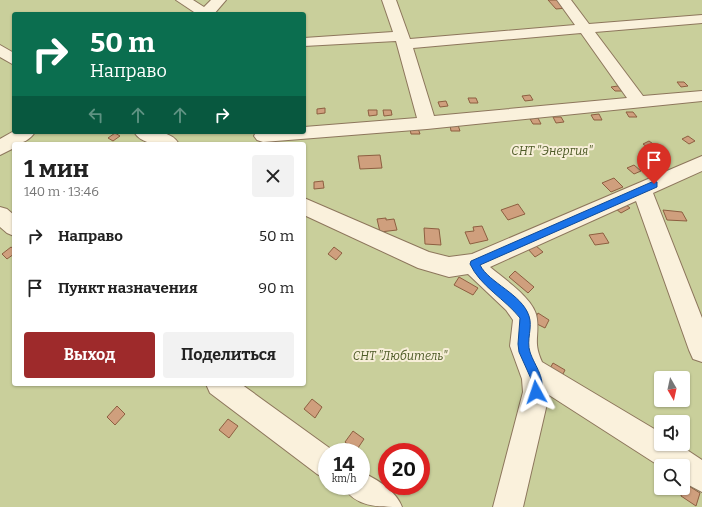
<!DOCTYPE html>
<html lang="ru">
<meta charset="utf-8">
<style>
body{margin:0;font-family:Bitter,serif;background:#f2f2f2;color:#222;height:100vh;display:flex;flex-direction:column;font-size:15px;white-space:nowrap}
*{box-sizing:border-box;margin:0}
p{font-size:13px;color:#767676}
.icon{flex:none;width:22px;height:22px;fill:none;stroke:currentColor;stroke-width:2;stroke-linecap:round;stroke-linejoin:round}
.map{position:relative;flex:1;overflow:hidden}
.sheet{position:absolute;left:12px;top:142px;width:294px;height:244px;display:flex;flex-direction:column;background:#fff;border-radius:4px;box-shadow:0 1px 3px #0004}
.sheet>*{flex:none}
.top-card{position:absolute;left:12px;top:12px;width:294px;height:122px;border-radius:4px;box-shadow:0 1px 3px #0004;background:#0b6e4f;color:#fff;overflow:hidden}
.needle{width:26px;rotate:171deg}
.tools{position:absolute;left:654px;top:371px;display:grid;gap:8px}
.tools a{display:grid;place-items:center;width:36px;height:36px;border-radius:4px;background:#fff;box-shadow:0 1px 3px #0004;font-size:20px}
.speed{position:absolute;left:318px;top:443px;display:flex;gap:8px;font-size:20px;font-weight:700;text-align:center}
.speed>*{display:grid;place-content:center;width:52px;height:52px;border-radius:50%;background:#fff;box-shadow:0 1px 3px #0004;line-height:1}
.speed small{font-size:10px;font-weight:400}
.speed .limit{border:6px solid #d22;background:#fff;color:#111}
.pin{position:absolute;display:grid;place-items:center;width:34px;height:34px;color:#fff;margin:-41px -17px;border-radius:50% 50% 50% 0;rotate:-45deg;box-shadow:0 0 4px #0007}
.pin .icon{rotate:45deg}
.me{position:absolute;width:44px;margin:-22px;rotate:355deg;stroke-linejoin:round;filter:drop-shadow(0 0 3px #0008)}
.turn{display:flex;align-items:center;gap:14px;height:84px;padding:0 12px;font-size:18px}
.turn .icon{width:52px;height:52px;stroke-width:2.5}
.turn b{display:block;font-size:28px;line-height:34px}
.lanes{display:flex;align-items:center;height:38px;padding:0 12px;background:#0003;justify-content:center;gap:20px;direction:ltr}
.lanes .off{opacity:.35}
.round{display:grid;place-items:center;flex:none;width:42px;height:42px;border-radius:4px;background:#f2f2f2}
.summary{display:flex;align-items:center;justify-content:space-between;height:68px;padding:0 12px}
h1{font-size:24px;font-weight:700;line-height:30px}
.button{display:flex;gap:8px;margin-top:auto;padding:8px 12px}
.button a{flex:1;height:46px;border-radius:4px;background:#9e2a2b;color:#fff;font-size:16px;font-weight:700;line-height:46px;text-align:center}
.button a+a{background:#f2f2f2;color:#222}
ul{padding:0;list-style:none}
li{display:flex;align-items:center;gap:12px;height:52px;padding:0 12px}
li div{flex:1}
li b{display:block;font-size:15px}
li em{font-style:normal}
.map>svg:first-child{display:block}
.green{fill:#c9cf9b;fill-rule:evenodd}
.building{fill:#cf9f7d;stroke:#8d5f41}
.lines{fill:none;stroke-linecap:round;stroke-linejoin:round}
.minor-casing{stroke:#8d765c;stroke-width:2}
.minor{fill:#faf1dc;fill-rule:evenodd}
.route{fill:#1a73e8;stroke:#114b97}
.labels{text-anchor:middle;dominant-baseline:central;stroke-width:4;stroke-linejoin:round;paint-order:stroke}
.park-label{font-size:12px;font-style:italic;fill:#4d5a26;stroke:#f7eed8}
</style>
<div class="map">
<svg width="702" height="507" viewBox="0 0 702 507">
<rect width="100%" height="100%" fill="#f0e4c8"/>
<path class="green" d="M 0,0 L 702,0 L 702,507 L 0,507 ZM 14,14 L 304,14 L 304,132 L 14,132 ZM 14,144 L 304,144 L 304,384 L 14,384 ZM 661,378 L 683,378 L 683,400 L 661,400 ZM 661,422 L 683,422 L 683,444 L 661,444 ZM 327,452 L 361,452 L 361,486 L 327,486 ZM 387,452 L 421,452 L 421,486 L 387,486 ZM 661,466 L 683,466 L 683,488 L 661,488 Z"/>
<path class="building" d="M 548,0 L 560,0 L 567,8 L 556,9 Z
M 677,82 L 684,82 L 688,86 L 681,87 Z
M 618,86 L 622,91 L 615,91 L 611,87 Z
M 530,95 L 533,100 L 525,101 L 522,96 Z
M 468,98 L 476,98 L 478,103 L 470,103 Z
M 446,101 L 448,106 L 440,107 L 438,102 Z
M 325,108 L 325,113 L 317,114 L 317,109 Z
M 368,110 L 377,110 L 377,115 L 369,116 Z
M 383,110 L 391,110 L 392,115 L 384,116 Z
M 626,112 L 633,112 L 637,117 L 629,117 Z
M 599,114 L 602,120 L 594,120 L 591,115 Z
M 553,117 L 561,117 L 564,122 L 556,123 Z
M 538,118 L 541,124 L 533,124 L 530,119 Z
M 450,125 L 458,125 L 460,131 L 451,131 Z
M 418,128 L 420,134 L 411,134 L 410,129 Z
M 115,133 L 120,136 L 113,141 L 108,138 Z
M 688,136 L 695,141 L 689,144 L 682,139 Z
M 649,141 L 656,146 L 650,149 L 643,144 Z
M 380,155 L 382,168 L 360,169 L 358,156 Z
M 634,165 L 641,171 L 634,174 L 627,168 Z
M 614,178 L 623,187 L 611,192 L 602,183 Z
M 323,181 L 324,188 L 314,189 L 314,182 Z
M 518,204 L 525,214 L 508,220 L 501,210 Z
M 625,204 L 630,208 L 621,213 L 616,209 Z
M 663,210 L 682,212 L 687,221 L 667,220 Z
M 386,218 L 386,220 L 394,219 L 397,230 L 380,232 L 377,219 Z
M 482,226 L 488,240 L 470,244 L 465,232 L 474,231 L 473,227 Z
M 424,228 L 439,229 L 441,245 L 425,244 Z
M 603,233 L 609,243 L 595,245 L 589,235 Z
M 535,245 L 543,252 L 535,257 L 528,249 Z
M 11,247 L 14,249 L 14,254 L 7,259 L 2,254 Z
M 334,247 L 342,253 L 336,260 L 328,254 Z
M 515,271 L 534,287 L 528,293 L 509,277 Z
M 459,277 L 478,288 L 473,295 L 454,285 Z
M 538,313 L 549,320 L 545,328 L 533,322 Z
M 553,363 L 565,370 L 560,380 L 548,372 Z
M 312,399 L 322,407 L 315,418 L 304,409 Z
M 117,406 L 125,414 L 115,425 L 107,417 Z
M 228,419 L 238,426 L 229,438 L 219,430 Z
M 353,431 L 364,439 L 356,451 L 345,442 Z
M 684,483 L 700,493 L 696,506 L 681,496 Z"/>
<g class="lines">
<g class="minor-casing">
<path id="minor" d="M 176,0 L 193,0 L 204,7 L 211,0 L 226,0 L 214,14 L 197,14 Z
M 382,0 L 396,0 L 410,39 L 575,25 L 557,0 L 571,0 L 589,24 L 702,15 L 702,23 L 595,32 L 643,96 L 702,91 L 702,101 L 427,129 L 263,142 L 257,140 L 254,136 L 256,132 L 304,132 L 304,127 L 417,118 L 396,41 L 304,46 L 304,38 L 393,32 ZM 581,33 L 627,98 L 434,116 L 413,48 Z
M 0,45 L 14,53 L 14,65 L 0,57 Z
M 14,131 L 35,132 C 31,139 22,144 14,144 L 14,148 L 0,155 L 0,139 Z
M 134,132 C 149,132 171,129 179,144 C 165,144 143,147 134,132 Z
M 702,156 L 702,171 L 653,193 L 702,318 L 702,362 L 693,359 L 689,350 L 636,201 L 490,267 C 504,279 536,300 537,319 C 539,338 533,342 542,362 L 661,433 L 661,444 L 678,444 L 702,460 L 702,492 L 683,482 L 683,466 L 661,467 L 549,395 L 523,507 L 493,507 L 523,392 L 522,379 L 510,346 L 513,320 L 506,310 L 468,274 L 449,277 L 418,268 L 304,215 L 304,198 L 429,252 L 449,257 L 472,254 Z
M 0,207 L 7,209 L 14,215 L 14,236 L 7,233 L 0,227 Z
M 206,384 L 241,384 L 335,452 L 327,452 L 327,479 L 317,474 L 210,393 Z
M 361,472 C 377,479 396,491 402,507 C 377,507 355,507 343,486 L 361,486 Z"/>
</g>
<use href="#minor" class="minor"/>
</g>
<path class="route" d="M 654,181 L 657,182 L 657,187 L 480,265 C 489,283 522,294 529,316 C 533,327 526,340 530,352 C 535,367 547,379 540,395 L 536,397 L 532,395 L 531,392 L 532,381 L 519,352 L 518,344 L 520,318 C 505,299 480,286 470,264 L 471,261 Z"/>
<g class="labels">
<g class="park-label">
<text x="552" y="151">СНТ "Энергия"</text>
<text x="400" y="356">СНТ "Любитель"</text>
</g>
</g>
</svg>
<div class="tools">
<a><svg class="needle" viewBox="-14 -14 28 28"><path d="M0-13l5 13h-10z" fill="#e53935"/><path d="M0 13l5-13h-10z" fill="#767676"/></svg></a>
<a><svg class="icon" aria-label="sound" viewBox="0 0 24 24"><path d="M4 9h4l5-4v14l-5-4H4zM17 9q2 3 0 6"/></svg></a>
<a><svg class="icon" aria-label="search" viewBox="0 0 24 24"><circle cx="10" cy="10" r="6"/><path d="M15 15l6 6"/></svg></a>
</div>
<div class="speed"><div>14<small>km/h</small></div><div class="limit">20</div></div>
<div class="pin" style="left:654px;top:184px;background:#d93025"><svg class="icon" aria-label="arrive" viewBox="0 0 24 24"><path d="M6 21V4h12l-3 4 3 4H6"/></svg></div>
<svg class="me" style="left:536px;top:392px" viewBox="-20 -20 40 40"><path d="M0-17L14 15 0 8-14 15z" fill="#1a73e8" stroke="#fff" stroke-width="4"/></svg>
<div class="top-card">
<div class="turn"><svg class="icon" aria-label="right" viewBox="0 0 24 24"><path d="M7 20v-9h11M14 6l5 5-5 5"/></svg><div><b>50 m</b>Направо</div></div>
<div class="lanes"><svg class="icon off" aria-label="left" viewBox="0 0 24 24"><path d="M17 20v-9H6M10 6l-5 5 5 5"/></svg><svg class="icon off" aria-label="ahead" viewBox="0 0 24 24"><path d="M12 20V5M6 11l6-6 6 6"/></svg><svg class="icon off" aria-label="ahead" viewBox="0 0 24 24"><path d="M12 20V5M6 11l6-6 6 6"/></svg><svg class="icon" aria-label="right" viewBox="0 0 24 24"><path d="M7 20v-9h11M14 6l5 5-5 5"/></svg></div>
</div>
<section class="sheet">
<div class="summary"><div><h1>1 мин</h1><p>140 m · 13:46</p></div><a class="round"><svg class="icon" aria-label="close" viewBox="0 0 24 24"><path d="M6 6l12 12M18 6L6 18"/></svg></a></div>
<ul>
<li><svg class="icon" aria-label="right" viewBox="0 0 24 24"><path d="M7 20v-9h11M14 6l5 5-5 5"/></svg><div><b>Направо</b></div><em>50 m</em></li>
<li><svg class="icon" aria-label="arrive" viewBox="0 0 24 24"><path d="M6 21V4h12l-3 4 3 4H6"/></svg><div><b>Пункт назначения</b></div><em>90 m</em></li>
</ul>
<div class="button"><a>Выход</a><a>Поделиться</a></div>
</section>
</div>
